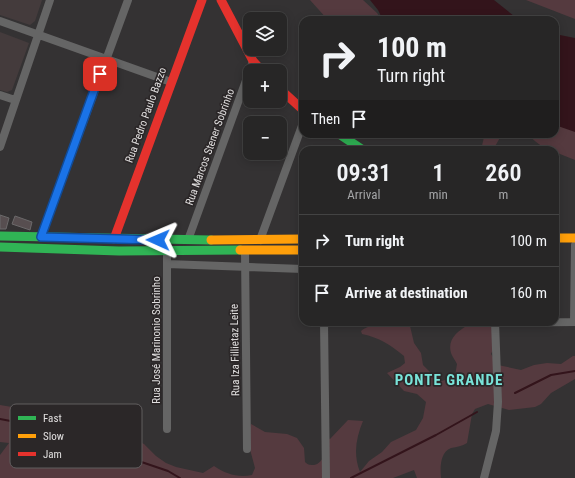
<!DOCTYPE html>
<meta charset="utf-8">
<style>
body{margin:0;font-family:"Roboto Condensed",sans-serif;background:#2f2e2e;color:#f1f3f6;height:100vh;display:flex;flex-direction:column;font-size:15px;white-space:nowrap}
*{box-sizing:border-box;margin:0}
p{font-size:13px;color:#a4a5a7}
.icon{flex:none;width:22px;height:22px;fill:none;stroke:currentColor;stroke-width:2;stroke-linecap:round;stroke-linejoin:round}
.map{position:relative;flex:1;overflow:hidden}
.details{position:absolute;left:299px;top:146px;width:260px;height:180px;display:flex;flex-direction:column;background:#272626;border-radius:12px;box-shadow:0 2px 10px #0003,0 0 0 1px #434343}
.details>*{flex:none}
.guide{position:absolute;left:299px;top:16px;width:260px;height:122px;border-radius:12px;box-shadow:0 2px 10px #0003,0 0 0 1px #434343;background:#272626;color:#f1f3f6;overflow:hidden}
.fabs{position:absolute;left:243px;top:12px;display:grid;gap:8px}
.fabs a{display:grid;place-items:center;width:44px;height:44px;border-radius:8px;background:#272626;box-shadow:0 2px 10px #0003,0 0 0 1px #434343;font-size:20px}
.pin{position:absolute;display:grid;place-items:center;width:34px;height:34px;color:#fff;margin:-17px;border-radius:8px;box-shadow:0 2px 6px #0006}
.me{position:absolute;width:44px;margin:-22px;rotate:271deg;stroke-linejoin:round;filter:drop-shadow(0 0 3px #0008)}
.turn{display:flex;align-items:center;gap:14px;height:84px;padding:0 12px;font-size:18px}
.turn .icon{width:52px;height:52px;stroke-width:2.5}
.turn b{display:block;font-size:28px;line-height:34px}
.then{display:flex;align-items:center;height:38px;padding:0 12px;background:#0003;gap:8px;font-size:15px}
.eta{display:flex;justify-content:space-evenly;align-items:center;height:68px;text-align:center}
.eta b{font-size:24px;font-weight:600;line-height:28px}
ul{padding:0;list-style:none}
li{display:flex;align-items:center;gap:12px;height:52px;padding:0 12px;border-top:1px solid #434343}
li div{flex:1}
li b{display:block;font-size:15px}
li em{font-style:normal}
.map>svg:first-child{display:block}
.built{fill:#443b3c}
.green{fill:#553a3f}
.water{fill:#33141b}
.lines{fill:none;stroke-linecap:round;stroke-linejoin:round}
.stream{stroke:#33141b;stroke-width:2}
.building{fill:#574e50;stroke:#6b696a}
.street{stroke:#656565;stroke-width:8}
.fast{stroke:#30b455;stroke-width:9}
.slow{stroke:#ff9f0a;stroke-width:9}
.jam{stroke:#e5322d;stroke-width:9}
.route-casing{stroke:#114b97;stroke-width:10}
.route{stroke:#1a73e8;stroke-width:7}
.labels{text-anchor:middle;dominant-baseline:central;stroke-width:3.5;stroke-linejoin:round;paint-order:stroke}
.street-label{font-size:11px;fill:#e0dede;stroke:#2b2728}
.district-label{font-size:15px;font-weight:bold;letter-spacing:1px;fill:#79e3d9;stroke:#2b2728}
.key{fill:#2b2728;stroke:#615e5f;stroke-width:1}
.key-label{font-size:11px;fill:#e0dede}
</style>
<div class="map">
<svg width="575" height="478" viewBox="0 0 575 478">
<rect width="100%" height="100%" fill="#343233"/>
<path class="built" d="M 0,0 L 42,0 L 35,21 L 30,25 L 0,15 Z
M 0,32 L 29,43 L 12,90 L 7,92 L 0,90 Z"/>
<path class="green" d="M 310,0 L 363,0 L 377,13 L 382,20 L 328,20 Z
M 526,0 L 575,0 L 575,19 Z
M 555,118 L 575,123 L 575,160 L 555,152 L 555,150 C 544,150 535,141 527,134 L 555,134 Z
M 483,134 L 502,134 L 493,150 L 481,150 L 484,137 Z
M 468,325 L 493,326 L 496,343 L 491,354 L 498,365 L 521,370 L 534,365 L 547,363 L 561,364 L 573,356 L 575,356 L 575,379 L 551,393 L 541,404 L 535,407 L 509,410 L 488,404 L 475,409 L 472,414 L 467,443 C 462,446 457,447 451,448 C 440,452 440,468 441,478 L 417,478 L 414,470 L 393,478 L 0,478 L 0,455 L 9,443 L 0,442 L 0,405 L 12,407 L 24,405 L 39,407 L 57,419 L 67,421 L 80,420 L 101,424 L 144,444 L 156,456 L 166,463 L 176,467 L 203,473 L 214,466 C 226,474 238,478 252,475 L 255,468 L 247,438 L 251,424 L 265,432 L 287,434 L 297,438 L 304,448 L 305,462 C 308,465 310,465 314,465 C 325,463 326,448 328,438 L 330,439 L 348,420 L 363,421 C 356,438 353,454 360,472 L 369,461 L 382,452 L 391,442 L 416,430 L 423,418 L 426,402 L 417,394 L 404,391 L 387,373 L 400,367 L 405,363 L 404,356 C 389,344 380,338 362,334 L 361,331 C 372,321 396,326 410,326 L 414,343 L 421,353 L 423,365 L 432,374 L 442,381 L 455,376 L 457,364 C 455,360 452,356 451,353 C 447,339 458,331 468,325 Z"/>
<path class="water" d="M 370,0 L 494,0 L 519,20 L 383,20 L 378,10 Z
M 555,34 L 575,38 L 575,132 L 555,125 Z"/>
<g class="lines">
<path class="stream" d="M 515,393 L 551,375 L 575,371
M 0,419 L 63,431 L 109,451 L 168,471 L 180,478
M 351,478 L 436,435 L 477,412"/>
</g>
<path class="building" d="M 0,215 L 9,218 L 6,229 L 0,229 Z
M 15,216 L 32,222 L 30,230 L 12,224 Z"/>
<g class="lines">
<path class="street" d="M 0,21 L 171,82
M 0,95 L 15,100
M 0,147 L 50,0
M 41,237 L 128,0
M 188,240 L 253,61
M 260,240 L 303,123
M 167,251 L 167,429
M 245,251 L 247,449
M 167,264 L 303,269
M 324,322 L 326,478
M 459,322 L 495,323 L 575,322
M 574,322 L 575,245
M 484,478 L 496,431 L 498,402 L 495,322"/>
<path class="fast" d="M 339,134 L 363,150
M 0,236 L 211,240
M 0,247 L 119,251 L 240,250"/>
<path class="slow" d="M 555,238 L 575,238
M 211,240 L 303,239
M 240,250 L 303,250"/>
<path class="jam" d="M 221,0 L 253,61 L 262,71
M 280,89 L 303,110
M 114,239 L 202,0"/>
</g>
<g class="lines">
<g class="route-casing">
<path id="route" d="M 100,74 L 41,237 L 158,240"/>
</g>
<use href="#route" class="route"/>
</g>
<g class="labels">
<g class="street-label">
<text transform="translate(146 115) rotate(-70)">Rua Pedro Paulo Bazzo</text>
<text transform="translate(210 147) rotate(-70)">Rua Marcos Stener Sobrinho</text>
<text transform="translate(156 340) rotate(-90)">Rua José Marinonio Sobrinho</text>
<text transform="translate(235 350) rotate(-91)">Rua Iza Fillietaz Leite</text>
</g>
<g class="district-label">
<text x="449" y="380">PONTE GRANDE</text>
</g>
</g>
<rect x="10" y="404" width="132" height="64" rx="6" class="key"/>
<rect x="18" y="416" width="18" height="4" fill="#30b455"/>
<rect x="18" y="434" width="18" height="4" fill="#ff9f0a"/>
<rect x="18" y="452" width="18" height="4" fill="#e5322d"/>
<g class="key-label">
<text x="43" y="422">Fast</text>
<text x="43" y="440">Slow</text>
<text x="43" y="458">Jam</text>
</g>
</svg>
<div class="fabs">
<a><svg class="icon" aria-label="layers" viewBox="0 0 24 24"><path d="M12 4l9 5-9 5-9-5zM3 14l9 5 9-5"/></svg></a>
<a>+</a>
<a>−</a>
</div>
<div class="pin" style="left:100px;top:74px;background:#d93025"><svg class="icon" aria-label="arrive" viewBox="0 0 24 24"><path d="M6 21V4h12l-3 4 3 4H6"/></svg></div>
<svg class="me" style="left:158px;top:240px" viewBox="-20 -20 40 40"><path d="M0-17L14 15 0 8-14 15z" fill="#1a73e8" stroke="#fff" stroke-width="4"/></svg>
<div class="guide">
<div class="turn"><svg class="icon" aria-label="right" viewBox="0 0 24 24"><path d="M7 20v-9h11M14 6l5 5-5 5"/></svg><div><b>100 m</b>Turn right</div></div>
<div class="then">Then<svg class="icon" aria-label="arrive" viewBox="0 0 24 24"><path d="M6 21V4h12l-3 4 3 4H6"/></svg></div>
</div>
<section class="details">
<div class="eta">
<div><b>09:31</b><p>Arrival</p></div>
<div><b>1</b><p>min</p></div>
<div><b>260</b><p>m</p></div>
</div>
<ul>
<li><svg class="icon" aria-label="right" viewBox="0 0 24 24"><path d="M7 20v-9h11M14 6l5 5-5 5"/></svg><div><b>Turn right</b></div><em>100 m</em></li>
<li><svg class="icon" aria-label="arrive" viewBox="0 0 24 24"><path d="M6 21V4h12l-3 4 3 4H6"/></svg><div><b>Arrive at destination</b></div><em>160 m</em></li>
</ul>
</section>
</div>
